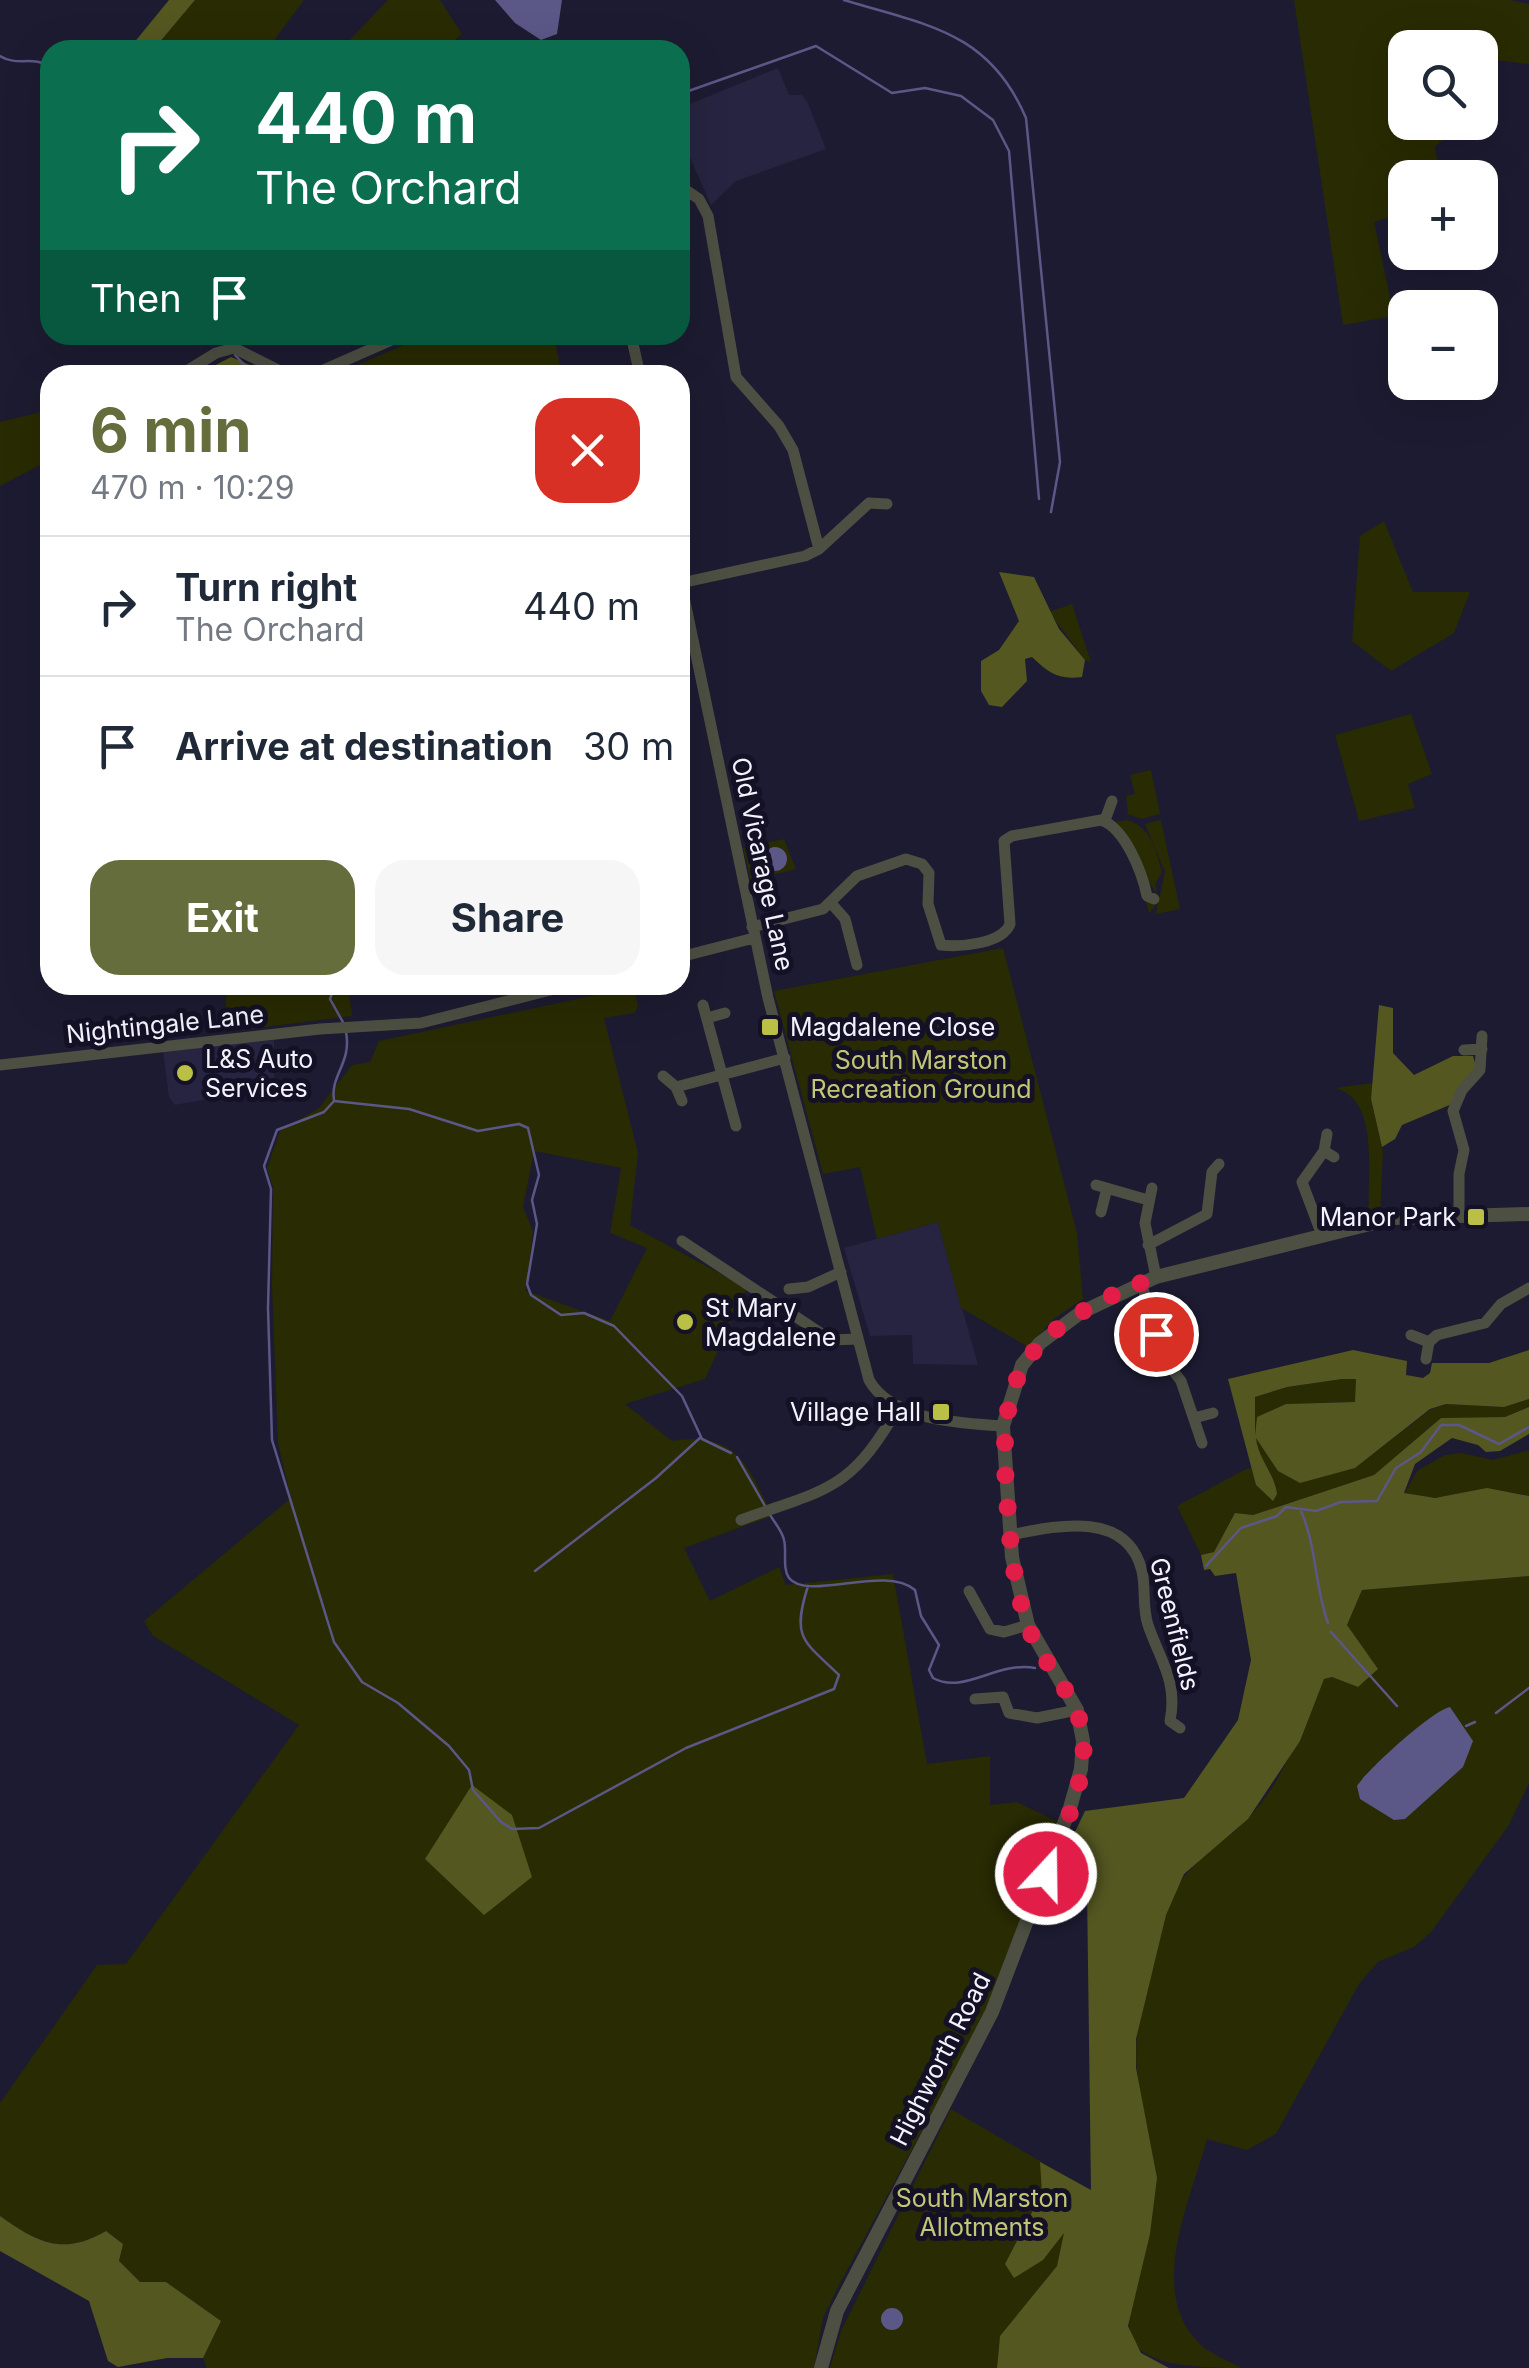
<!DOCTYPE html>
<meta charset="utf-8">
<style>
body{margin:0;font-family:Inter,sans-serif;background:#f6f6f7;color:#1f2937;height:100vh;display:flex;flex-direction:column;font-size:38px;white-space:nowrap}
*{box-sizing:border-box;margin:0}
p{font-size:32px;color:#747a83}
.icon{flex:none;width:55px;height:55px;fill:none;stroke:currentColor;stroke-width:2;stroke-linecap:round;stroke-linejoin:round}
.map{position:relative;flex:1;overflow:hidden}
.sheet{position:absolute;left:40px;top:365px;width:650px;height:630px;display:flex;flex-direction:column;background:#fff;border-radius:30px;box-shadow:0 10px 40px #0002}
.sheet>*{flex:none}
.guide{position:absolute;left:40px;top:40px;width:650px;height:305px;border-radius:30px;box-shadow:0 10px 40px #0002;background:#0b6e4f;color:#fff;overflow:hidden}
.fabs{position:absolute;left:1388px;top:30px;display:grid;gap:20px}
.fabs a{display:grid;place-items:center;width:110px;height:110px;border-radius:20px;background:#fff;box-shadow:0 10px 40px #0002;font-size:50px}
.pin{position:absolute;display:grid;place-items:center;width:85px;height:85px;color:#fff;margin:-42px;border:5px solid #fff;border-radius:50%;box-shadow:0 2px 10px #0007}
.me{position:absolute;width:110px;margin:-55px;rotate:21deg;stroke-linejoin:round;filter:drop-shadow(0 0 8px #0008)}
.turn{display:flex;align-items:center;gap:35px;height:210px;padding:0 50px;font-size:45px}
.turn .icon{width:130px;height:130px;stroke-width:2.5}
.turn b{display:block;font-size:70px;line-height:85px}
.then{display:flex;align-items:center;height:95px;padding:0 50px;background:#0003;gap:20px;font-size:38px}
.round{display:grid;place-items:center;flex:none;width:105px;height:105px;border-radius:30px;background:#f6f6f7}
.head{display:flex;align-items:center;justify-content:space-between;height:170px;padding:0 50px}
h1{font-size:60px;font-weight:700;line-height:75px;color:#656d3d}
.action{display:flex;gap:20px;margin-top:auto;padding:20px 50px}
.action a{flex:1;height:115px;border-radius:30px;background:#656d3d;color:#fff;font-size:40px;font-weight:700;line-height:115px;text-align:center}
.action a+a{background:#f6f6f7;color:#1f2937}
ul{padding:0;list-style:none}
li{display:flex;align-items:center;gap:30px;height:140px;padding:0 50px;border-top:2px solid #e0e1e3}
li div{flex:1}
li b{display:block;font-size:38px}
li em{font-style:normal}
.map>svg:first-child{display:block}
.built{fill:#262440}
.green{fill:#292b02;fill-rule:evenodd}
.forest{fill:#555721;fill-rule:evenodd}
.water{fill:#5b5787}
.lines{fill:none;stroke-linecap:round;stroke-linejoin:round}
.stream{stroke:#5b5787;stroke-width:2.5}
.minor{stroke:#4d4f43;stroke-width:11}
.tertiary{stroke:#4d4f43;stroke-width:14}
.route{stroke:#e11d48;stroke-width:18;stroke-dasharray:0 32.4}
.poi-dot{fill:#bac045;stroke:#141126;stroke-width:4}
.labels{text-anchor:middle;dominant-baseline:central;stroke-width:10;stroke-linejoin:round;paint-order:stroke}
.street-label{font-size:25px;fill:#f3f3fd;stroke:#141126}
.poi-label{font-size:25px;fill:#f3f3fd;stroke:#141126;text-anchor:start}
.park-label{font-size:25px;fill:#c2c775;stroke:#141126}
</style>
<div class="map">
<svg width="1529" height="2368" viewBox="0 0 1529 2368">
<rect width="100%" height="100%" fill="#1d1b31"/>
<path class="built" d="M 778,68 L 789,95 L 802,95 L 807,101 L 826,149 L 736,181 L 711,205 L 680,135 L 680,117 L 687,105 Z
M 274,1040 L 274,1087 L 175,1105 L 169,1097 L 163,1050 Z
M 938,1222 L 978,1365 L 913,1364 L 912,1335 L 870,1336 L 844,1248 Z"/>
<path class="green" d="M 195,0 L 304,0 L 267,50 L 153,50 Z
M 388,0 L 440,0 L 462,34 L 443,50 L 340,50 Z
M 1294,0 L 1509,0 L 1529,4 L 1529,64 L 1480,58 L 1480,48 L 1405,48 L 1405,122 L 1476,126 L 1455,129 L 1435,147 L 1440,177 L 1405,178 L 1405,213 L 1374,222 L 1394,316 L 1343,325 Z
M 427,335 L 554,337 L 562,375 L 334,375 Z
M 50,410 L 50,460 L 0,486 L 0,422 Z
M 1384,521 L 1413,592 L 1470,592 L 1454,633 L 1391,671 L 1352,641 L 1360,536 Z
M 1072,604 L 1091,662 L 1085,660 L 1049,612 Z
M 1411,714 L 1432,774 L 1408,784 L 1415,808 L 1359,821 L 1335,735 Z
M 1151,770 L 1160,814 L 1141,819 L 1128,814 L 1126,796 L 1135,794 L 1130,775 Z
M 1127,820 C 1151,827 1156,850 1162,872 L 1155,884 C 1158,898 1159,904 1149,913 L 1146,901 L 1157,895 L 1115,822 Z
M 1161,820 L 1180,909 L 1156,914 L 1165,872 L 1145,824 Z
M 784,839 L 796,869 L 751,881 L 743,848 Z
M 1003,948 L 1077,1233 L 1083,1299 L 1051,1321 L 1030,1348 L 961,1308 L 938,1222 L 877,1239 L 860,1167 L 823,1174 L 774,991 Z
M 227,985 L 348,985 L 352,1016 L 224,1032 Z
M 634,987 L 638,1005 L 635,1013 L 604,1018 L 638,1153 L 630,1225 L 747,1288 L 705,1379 L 625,1404 L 672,1441 C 737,1431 748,1465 772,1516 L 684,1548 L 710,1601 L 779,1567 L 786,1585 L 893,1574 L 927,1764 L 990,1756 L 990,1805 L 1017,1802 L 1060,1823 L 994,1997 L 838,2287 L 823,2318 L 814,2368 L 207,2368 L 203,2358 L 221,2321 L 166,2282 L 140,2282 L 119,2261 L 123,2244 L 106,2231 C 63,2256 38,2243 0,2216 L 0,2103 L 97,1965 L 126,1964 L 299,1725 L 153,1636 L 144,1621 L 291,1498 L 278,1444 L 272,1286 L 273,1187 L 267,1168 L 280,1131 L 319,1108 L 352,1065 L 370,1062 L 379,1041 ZM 534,1151 L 621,1168 L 610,1233 L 647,1248 L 610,1321 L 526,1291 L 533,1231 L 523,1207 Z
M 1373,1083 L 1371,1099 L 1383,1152 L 1380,1215 L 1357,1220 L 1369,1205 C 1367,1167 1379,1100 1335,1088 Z
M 1342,1379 L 1356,1379 L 1355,1402 L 1286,1404 L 1355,1468 L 1430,1410 L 1446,1404 L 1504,1407 L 1529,1399 L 1529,1407 L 1505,1417 L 1441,1418 L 1374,1475 L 1253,1515 L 1235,1513 L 1214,1552 L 1201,1555 L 1177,1506 L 1246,1469 L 1252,1468 L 1256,1485 L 1273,1500 C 1276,1480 1267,1473 1260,1455 C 1252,1436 1253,1417 1255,1397 L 1287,1387 Z
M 1529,1450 L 1529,1496 C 1478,1482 1449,1506 1404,1494 L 1418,1470 L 1445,1455 L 1462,1453 L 1493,1460 Z
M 1529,1576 L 1529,1783 L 1509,1825 L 1431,1932 L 1414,1947 L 1378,1962 L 1359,1984 L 1276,2134 L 1247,2150 L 1207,2139 C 1191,2200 1145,2293 1201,2345 C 1212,2355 1229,2361 1242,2368 C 1210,2368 1155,2368 1135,2345 C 1117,2314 1146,2260 1151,2227 C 1160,2169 1143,2127 1137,2070 C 1131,2023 1156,1935 1175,1892 C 1190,1860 1224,1844 1248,1818 C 1288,1777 1300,1727 1324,1679 L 1332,1677 L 1358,1687 L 1347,1625 L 1362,1590 Z
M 951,2109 L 1091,2191 L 1065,2232 L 1057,2266 L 1000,2336 L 997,2368 L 830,2368 L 841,2331 Z"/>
<path class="forest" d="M 169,0 L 195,0 L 153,50 L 128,50 Z
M 231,357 L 274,375 L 202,372 Z
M 999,572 L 1034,577 L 1059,629 L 1085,660 L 1082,677 C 1058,680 1049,673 1032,657 L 1025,659 L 1027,681 L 1002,707 L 989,705 L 981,691 L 981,661 L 999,650 L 1019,621 Z
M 1379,1005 L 1393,1008 L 1393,1053 L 1414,1075 L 1453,1056 L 1473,1056 L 1476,1066 L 1452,1104 L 1402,1125 L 1395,1139 L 1382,1147 L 1371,1099 Z
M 1353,1350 L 1407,1361 L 1406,1375 L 1423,1378 L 1430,1373 L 1432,1363 L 1489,1363 L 1529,1350 L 1529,1399 L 1504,1407 L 1446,1404 L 1430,1409 L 1355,1468 L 1300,1483 L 1278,1471 L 1256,1438 C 1258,1459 1275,1474 1277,1494 L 1273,1501 L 1256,1485 L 1228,1379 ZM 1342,1379 L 1356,1379 L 1355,1402 L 1286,1404 L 1257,1417 L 1255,1436 L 1255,1397 L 1287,1387 Z
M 1529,1407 L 1529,1434 L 1500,1451 L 1486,1452 L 1478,1445 L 1452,1438 L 1415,1464 L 1404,1493 L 1435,1498 L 1487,1488 L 1529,1496 L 1529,1576 L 1362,1590 L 1347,1625 L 1378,1669 L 1358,1687 L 1332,1677 L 1324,1679 L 1300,1741 L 1248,1819 L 1184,1874 L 1166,1915 L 1136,2039 L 1136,2068 L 1157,2178 L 1150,2234 L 1128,2326 L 1141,2353 L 1169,2368 L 997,2368 L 1000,2336 L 1057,2266 L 1064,2233 L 1043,2260 L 1014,2278 L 1005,2264 L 1042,2193 L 1040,2162 L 1091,2190 L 1087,1889 L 1054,1876 L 1085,1811 L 1184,1798 L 1238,1720 L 1251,1660 L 1236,1573 L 1215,1576 L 1210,1569 L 1204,1570 L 1201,1555 L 1214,1552 L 1235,1513 L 1253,1515 L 1374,1475 L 1441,1418 L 1505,1417 Z
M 472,1785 L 512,1815 L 532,1877 L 484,1915 L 425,1859 Z
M 0,2216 C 38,2243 63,2256 106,2231 L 123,2244 L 119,2261 L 140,2282 L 166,2282 L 221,2321 L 203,2358 L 167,2358 L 118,2367 L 108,2361 L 89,2301 L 0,2251 Z"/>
<path class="water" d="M 495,0 L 562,0 L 557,34 L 541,40 L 515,23 Z
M763 859a12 12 0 1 1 24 0a12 12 0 1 1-24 0Z
M 1450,1707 L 1473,1741 L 1463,1767 L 1405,1819 L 1394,1820 L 1360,1799 L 1357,1786 C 1368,1769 1433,1710 1450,1707 Z
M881 2319a11 11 0 1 1 22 0a11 11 0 1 1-22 0Z"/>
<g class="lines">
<path class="stream" d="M 844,0 C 926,25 989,31 1026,118 L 1060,462 L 1051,512
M 0,56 C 17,67 34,55 50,67
M 680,94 L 816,46 L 892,93 L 925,88 L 961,96 L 993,120 L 1009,151 L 1039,499
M 221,335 L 227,344
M 235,355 L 254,375
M 335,985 L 330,999 L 344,1024
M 334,1100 C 330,1075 352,1063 346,1032
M 731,1453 L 702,1439 L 682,1396 L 614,1326 L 584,1313 L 561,1315 L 531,1295 L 527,1284 L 537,1224 L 532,1200 L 539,1175 L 528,1128 L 519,1124 L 478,1131 L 409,1109 L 334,1101 L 324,1112 L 277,1130 L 264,1166 L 271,1189 L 268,1308 L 272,1440 L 334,1642 L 362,1682 L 398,1703 L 449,1746 L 469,1770 L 473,1790 L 501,1822 L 512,1829 L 539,1828 L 686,1748 L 834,1689 L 839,1675 C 804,1641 791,1639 808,1586
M 737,1457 L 765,1506
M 1300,1509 C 1317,1545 1314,1585 1328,1623
M 769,1513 C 773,1521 782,1530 784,1540 C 787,1551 782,1568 789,1578 C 808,1602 885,1564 915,1590 L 921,1616 L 939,1645 L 929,1670 L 933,1678 C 964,1695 996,1661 1035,1668
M 1206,1566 L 1241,1528 L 1277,1516 L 1286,1507 L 1316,1511 L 1341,1502 L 1377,1501 L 1396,1468 L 1421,1452 L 1441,1425 L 1459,1425 L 1499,1444 L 1529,1427
M 535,1571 L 656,1478 L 701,1437
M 1331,1632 L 1397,1706
M 1496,1713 L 1529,1688
M 1466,1726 L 1475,1722"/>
<path class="minor" d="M 680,186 L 699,199 L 708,216 L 736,377 L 779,426 L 793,450 L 819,549
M 631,335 L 640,375
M 180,375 L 216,353 L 234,348 L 288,375
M 312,375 L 403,335
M 680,578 L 768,998 L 869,1380 C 892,1421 961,1423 1003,1426
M 681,583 L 805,556 L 819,549 L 869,503 L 887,504
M 1105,820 L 1112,801
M 831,903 L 845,919 L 857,965
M 752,927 L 823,909 L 857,876 L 906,859 L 922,864 L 929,873 L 928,904 L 941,945 C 961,947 1002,944 1010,924 L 1004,841 L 1012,836 L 1101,820 C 1125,828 1142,872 1147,896 L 1154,899
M 680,957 L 754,938
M 703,1005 L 736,1126
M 707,1018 L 725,1013
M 1464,1050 L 1482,1049
M 0,1065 L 320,1029 L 421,1023 L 570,985
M 663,1076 L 676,1087 L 682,1101
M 676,1087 L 785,1058
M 1324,1151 L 1327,1134
M 1096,1185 L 1148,1200
M 1152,1188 L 1145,1223 L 1156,1277
M 1101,1212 L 1107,1188
M 1459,1213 L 1459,1174 L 1464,1150 L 1453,1111 L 1462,1090 L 1480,1070 L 1482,1036
M 1322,1235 L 1302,1182 L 1324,1151 L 1334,1157
M 682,1241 L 831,1340 L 858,1339
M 1148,1245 L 1207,1214 L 1212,1172 L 1219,1164
M 1141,1282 L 1164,1359 L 1181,1381 L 1202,1443
M 789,1289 L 808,1287 L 841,1272
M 1411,1335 L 1429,1342
M 1426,1359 L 1429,1342 L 1437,1335 L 1485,1323 L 1501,1304 L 1529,1288
M 1194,1418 L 1213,1413
M 741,1520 C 828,1488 850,1492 899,1406
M 1010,1535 C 1055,1526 1127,1509 1142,1571 C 1146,1589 1142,1607 1148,1625 C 1160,1660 1178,1681 1170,1721 L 1180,1728
M 969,1591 L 990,1629 L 1004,1632 L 1028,1625
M 975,1699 L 1003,1697 L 1009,1713 L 1037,1718 L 1077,1710"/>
<path class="tertiary" d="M 821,2368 L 837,2311 L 992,2012 L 1070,1808 L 1081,1769 L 1083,1741 L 1077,1710 L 1028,1625 L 1012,1557 L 1003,1426 L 1022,1365 L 1040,1343 L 1080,1313 L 1156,1277 L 1394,1218 L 1529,1214"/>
</g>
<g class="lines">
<path class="route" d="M 1046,1874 C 1062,1832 1088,1781 1083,1735 C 1077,1693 1042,1665 1028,1626 C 1013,1585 1010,1541 1007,1498 C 996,1370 1025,1335 1140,1282 L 1156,1334"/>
</g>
<g class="poi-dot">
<rect x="760" y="1017" width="20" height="20" rx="5"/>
<circle cx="185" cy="1073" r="10"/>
<rect x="1466" y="1207" width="20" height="20" rx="5"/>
<circle cx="685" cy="1322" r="10"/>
<rect x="931" y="1402" width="20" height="20" rx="5"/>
</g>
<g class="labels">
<g class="street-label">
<text transform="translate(763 864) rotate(78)">Old Vicarage Lane</text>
<text transform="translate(165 1024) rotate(-6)">Nightingale Lane</text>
<text transform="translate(1175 1624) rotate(76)">Greenfields</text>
<text transform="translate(940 2059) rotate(-63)">Highworth Road</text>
</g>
<g class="poi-label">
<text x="790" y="1027">Magdalene Close</text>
<text x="205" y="1059">L&amp;S Auto<tspan x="205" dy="29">Services</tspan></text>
<text x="1456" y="1217" text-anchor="end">Manor Park</text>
<text x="705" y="1308">St Mary<tspan x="705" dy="29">Magdalene</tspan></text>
<text x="921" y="1412" text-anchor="end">Village Hall</text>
</g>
<g class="park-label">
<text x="921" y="1060">South Marston<tspan x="921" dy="29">Recreation Ground</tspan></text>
<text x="982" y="2198">South Marston<tspan x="982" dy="29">Allotments</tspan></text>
</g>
</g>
</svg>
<div class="fabs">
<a><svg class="icon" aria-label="search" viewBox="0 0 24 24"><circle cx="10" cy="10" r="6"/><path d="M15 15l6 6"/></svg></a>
<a>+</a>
<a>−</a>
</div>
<div class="pin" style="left:1156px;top:1334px;background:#d93025"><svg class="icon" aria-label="arrive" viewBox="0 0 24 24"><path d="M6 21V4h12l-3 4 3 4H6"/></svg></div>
<svg class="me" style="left:1046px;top:1874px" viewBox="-20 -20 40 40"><circle r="17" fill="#e11d48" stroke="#fff" stroke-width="3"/><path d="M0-11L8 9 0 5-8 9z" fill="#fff"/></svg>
<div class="guide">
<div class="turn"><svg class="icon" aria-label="right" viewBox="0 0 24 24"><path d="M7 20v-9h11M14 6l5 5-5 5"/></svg><div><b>440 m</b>The Orchard</div></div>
<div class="then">Then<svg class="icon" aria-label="arrive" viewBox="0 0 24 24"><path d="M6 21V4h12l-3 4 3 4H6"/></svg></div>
</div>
<section class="sheet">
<div class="head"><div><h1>6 min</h1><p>470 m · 10:29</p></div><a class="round" style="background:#d93025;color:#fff"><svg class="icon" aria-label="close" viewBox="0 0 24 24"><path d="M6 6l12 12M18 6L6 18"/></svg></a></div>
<ul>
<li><svg class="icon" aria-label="right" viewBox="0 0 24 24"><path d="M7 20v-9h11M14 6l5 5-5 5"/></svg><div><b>Turn right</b><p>The Orchard</p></div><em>440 m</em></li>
<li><svg class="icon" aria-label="arrive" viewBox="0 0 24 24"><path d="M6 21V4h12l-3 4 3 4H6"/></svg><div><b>Arrive at destination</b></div><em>30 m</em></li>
</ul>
<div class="action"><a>Exit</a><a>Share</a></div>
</section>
</div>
